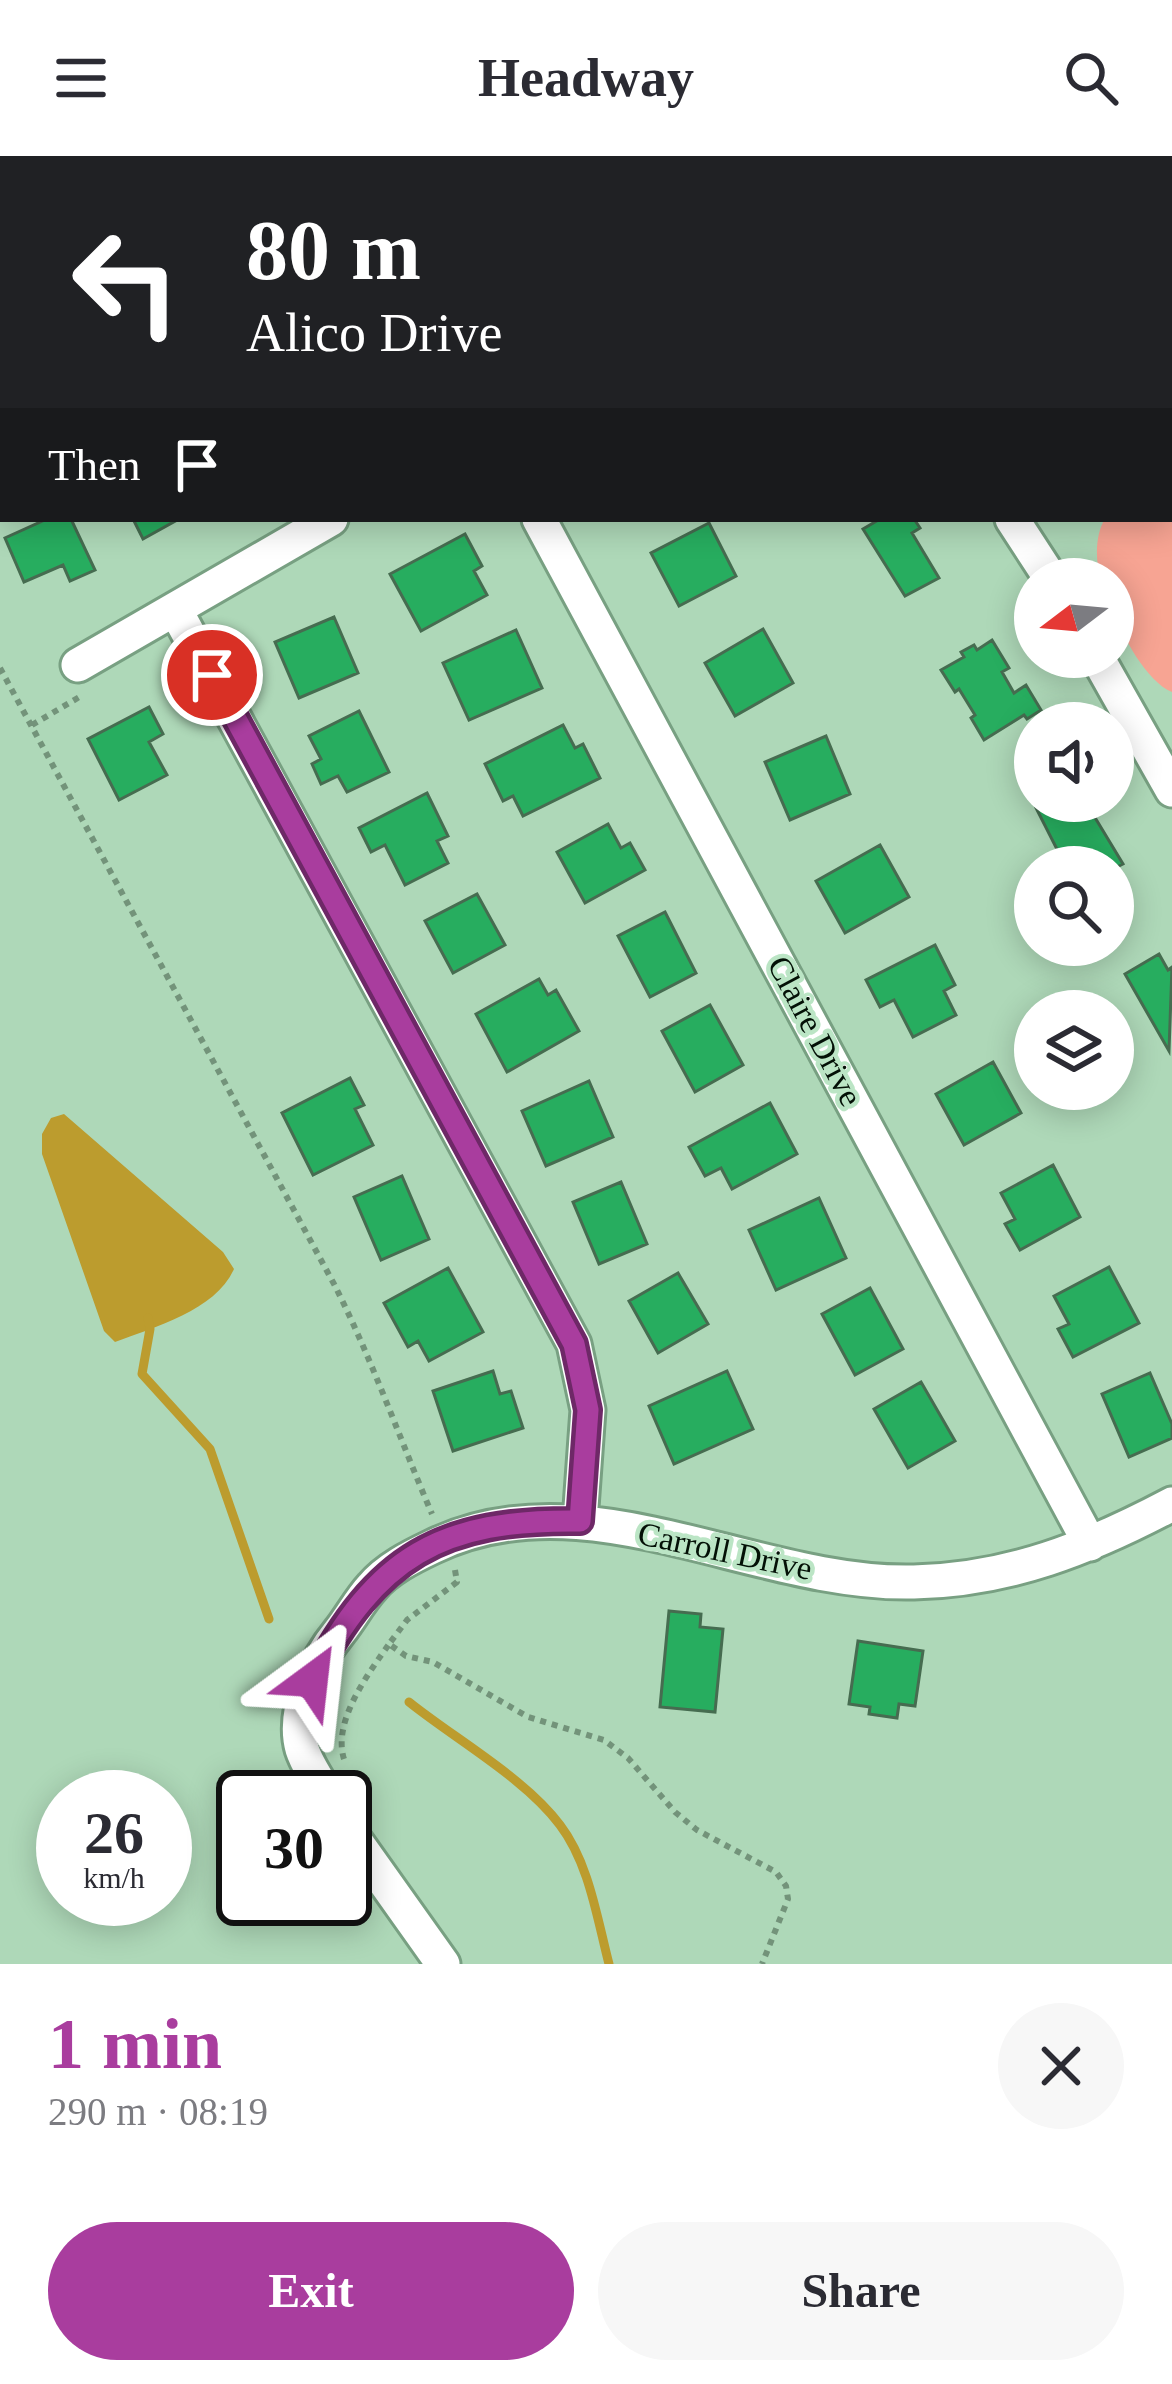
<!DOCTYPE html>
<meta charset="utf-8">
<style>
body{margin:0;font-family:"Times New Roman",serif;background:#f7f7f7;color:#2b2b33;height:100vh;display:flex;flex-direction:column;font-size:45px;white-space:nowrap}
*{box-sizing:border-box;margin:0}
p{font-size:39px;color:#7c7c81}
.icon{flex:none;width:66px;height:66px;fill:none;stroke:currentColor;stroke-width:2;stroke-linecap:round;stroke-linejoin:round}
.map{position:relative;height:1808px;overflow:hidden}
.details{display:flex;flex-direction:column;background:#fff;flex:1}
.details>*{flex:none}
.top-card{position:absolute;left:0px;top:0px;width:1173px;height:366px;box-shadow:0 6px 30px #0003;background:#202124;color:#fff;overflow:hidden}
.needle{width:78px;rotate:254deg}
.buttons{position:absolute;left:1014px;top:402px;display:grid;gap:24px}
.buttons a{display:grid;place-items:center;width:120px;height:120px;border-radius:50%;background:#fff;box-shadow:0 6px 30px #0003;font-size:60px}
.speed{position:absolute;left:36px;top:1614px;display:flex;gap:24px;font-size:60px;font-weight:700;text-align:center}
.speed>*{display:grid;place-content:center;width:156px;height:156px;border-radius:50%;background:#fff;box-shadow:0 6px 30px #0003;line-height:1}
.speed small{font-size:30px;font-weight:400}
.speed .limit{border:6px solid #111;border-radius:18px;background:#fff;color:#111}
.pin{position:absolute;display:grid;place-items:center;width:102px;height:102px;color:#fff;margin:-51px;border:6px solid #fff;border-radius:50%;box-shadow:0 3px 12px #0007}
.me{position:absolute;width:132px;margin:-66px;rotate:30deg;stroke-linejoin:round;filter:drop-shadow(0 0 9px #0008)}
.turn{display:flex;align-items:center;gap:42px;height:252px;padding:0 48px;font-size:54px}
.turn .icon{width:156px;height:156px;stroke-width:2.5}
.turn b{display:block;font-size:84px;line-height:102px}
.then{display:flex;align-items:center;height:114px;padding:0 48px;background:#0003;gap:24px;font-size:45px}
.round{display:grid;place-items:center;flex:none;width:126px;height:126px;border-radius:63px;background:#f7f7f7}
.head{display:flex;align-items:center;justify-content:space-between;height:204px;padding:0 48px}
h1{font-size:72px;font-weight:800;line-height:90px;color:#a93d9e}
.cta{display:flex;gap:24px;margin-top:auto;padding:24px 48px}
.cta a{flex:1;height:138px;border-radius:72px;background:#a93d9e;color:#fff;font-size:48px;font-weight:800;line-height:138px;text-align:center}
.cta a+a{background:#f7f7f7;color:#2b2b33}
header{display:flex;justify-content:space-between;align-items:center;height:156px;padding:0 48px;background:#fff;font-size:54px;font-weight:800}
.map>svg:first-child{display:block}
.green{fill:#f7a493}
.water{fill:#bc9c2e}
.lines{fill:none;stroke-linecap:round;stroke-linejoin:round}
.stream{stroke:#bc9c2e;stroke-width:9}
.building{fill:#27ad5f;stroke:#466c50;stroke-width:3}
.street-casing{stroke:#78a082;stroke-width:39}
.path{stroke:#73937a;stroke-width:6;stroke-dasharray:6 6;stroke-linecap:butt}
.street{stroke:#fff;stroke-width:33}
.route-casing{stroke:#6e2867;stroke-width:30}
.route{stroke:#a93d9e;stroke-width:21}
.labels{text-anchor:middle;dominant-baseline:central;stroke-width:9;stroke-linejoin:round;paint-order:stroke}
.street-label{font-size:33px;fill:#031006;stroke:#bbe5c5}
</style>
<header><svg class="icon" aria-label="menu" viewBox="0 0 24 24"><path d="M4 6h16M4 12h16M4 18h16"/></svg>Headway<svg class="icon" aria-label="search" viewBox="0 0 24 24"><circle cx="10" cy="10" r="6"/><path d="M15 15l6 6"/></svg></header>
<div class="map">
<svg width="1172" height="1808" viewBox="0 0 1172 1808">
<rect width="100%" height="100%" fill="#aed8b8"/>
<path class="green" d="M 0,0 L 482,0 L 3,3 L 0,294 Z
M 992,0 L 1172,0 L 1172,536 C 1147,526 1121,479 1114,454 C 1111,445 1113,433 1113,423 L 1101,423 C 1095,406 1095,378 1105,363 L 1170,363 L 1170,3 L 991,3 Z"/>
<path class="water" d="M 64,958 L 223,1096 L 234,1113 C 216,1154 155,1171 115,1186 L 104,1175 L 42,998 L 42,978 L 51,962 Z"/>
<g class="lines">
<path class="stream" d="M 148,1162 L 150,1173 L 142,1218 L 210,1293 L 269,1463
M 409,1546 C 455,1583 525,1622 560,1669 C 589,1707 597,1762 609,1808"/>
</g>
<path class="building" d="M 47,363 L 71,363 L 95,414 L 70,425 L 63,409 L 24,426 L 5,382 Z
M 133,363 L 177,363 L 177,364 L 143,383 Z
M 880,363 L 914,363 L 920,372 L 912,377 L 939,422 L 905,440 L 863,373 Z
M 709,367 L 736,420 L 679,450 L 651,397 Z
M 465,378 L 482,410 L 474,415 L 487,439 L 421,475 L 390,418 Z
M 334,461 L 358,517 L 299,542 L 275,486 Z
M 763,473 L 793,527 L 735,560 L 705,507 Z
M 516,474 L 542,532 L 469,564 L 443,507 Z
M 992,484 L 1009,512 L 1002,516 L 1014,537 L 1026,529 L 1041,554 L 1027,563 L 1024,559 L 984,584 L 971,562 L 975,559 L 959,533 L 955,536 L 941,514 L 964,501 L 961,496 L 974,489 L 977,494 Z
M 149,551 L 163,578 L 149,586 L 167,619 L 119,644 L 88,583 Z
M 359,555 L 389,616 L 347,636 L 338,620 L 321,628 L 312,608 L 321,603 L 309,580 Z
M 563,569 L 575,592 L 583,588 L 600,622 L 523,660 L 513,640 L 503,645 L 485,608 Z
M 826,580 L 850,638 L 790,664 L 765,606 Z
M 427,637 L 448,680 L 437,685 L 448,707 L 405,729 L 385,689 L 371,696 L 359,672 Z
M 1049,645 L 1085,645 L 1123,708 L 1113,713 L 1066,711 L 1036,652 Z
M 608,668 L 621,692 L 630,687 L 645,714 L 585,747 L 557,696 Z
M 880,689 L 909,741 L 845,777 L 816,725 Z
M 477,738 L 505,789 L 453,817 L 425,765 Z
M 665,756 L 696,817 L 650,841 L 618,780 Z
M 935,789 L 955,829 L 944,835 L 956,859 L 913,881 L 894,844 L 880,851 L 866,824 Z
M 1159,798 L 1168,814 L 1172,811 L 1169,895 L 1125,818 Z
M 539,823 L 548,839 L 556,834 L 579,875 L 507,916 L 476,858 Z
M 710,849 L 743,909 L 695,936 L 662,875 Z
M 993,906 L 1021,957 L 964,989 L 936,938 Z
M 350,922 L 364,949 L 355,953 L 373,989 L 313,1019 L 282,957 Z
M 589,925 L 613,981 L 546,1010 L 522,955 Z
M 770,947 L 797,998 L 732,1033 L 721,1012 L 705,1020 L 689,991 Z
M 1053,1009 L 1080,1061 L 1020,1094 L 1005,1068 L 1015,1063 L 1001,1037 Z
M 402,1020 L 429,1083 L 381,1104 L 354,1041 Z
M 621,1026 L 647,1088 L 599,1108 L 573,1046 Z
M 819,1042 L 846,1102 L 776,1134 L 749,1074 Z
M 1109,1111 L 1139,1167 L 1073,1201 L 1058,1173 L 1069,1168 L 1054,1140 Z
M 448,1112 L 483,1176 L 429,1205 L 418,1185 L 408,1191 L 384,1147 Z
M 678,1117 L 708,1168 L 658,1197 L 629,1145 Z
M 870,1132 L 903,1193 L 855,1219 L 822,1158 Z
M 493,1215 L 500,1238 L 511,1235 L 523,1272 L 453,1295 L 433,1235 Z
M 727,1215 L 753,1273 L 674,1308 L 649,1250 Z
M 1150,1217 L 1172,1268 L 1172,1282 L 1129,1301 L 1102,1238 Z
M 921,1226 L 955,1285 L 908,1312 L 874,1253 Z
M 669,1455 L 701,1458 L 700,1471 L 723,1473 L 715,1556 L 660,1551 Z
M 858,1485 L 923,1495 L 915,1550 L 899,1548 L 897,1562 L 869,1558 L 870,1551 L 849,1548 Z"/>
<g class="lines">
<g class="street-casing">
<path id="street" d="M 770,0 L 773,3
M 539,363 L 1090,1388
M 1012,363 L 1051,423
M 175,453 L 574,1188 L 588,1254 L 580,1365
M 1097,501 L 1172,634
M 78,509 L 331,363
M 328,1641 C 319,1626 307,1609 302,1593 C 291,1555 316,1504 340,1475 C 351,1461 360,1444 372,1431 C 387,1413 411,1401 432,1391 C 585,1316 755,1430 914,1426 C 1009,1424 1089,1392 1172,1348
M 345,1670 L 443,1808"/>
</g>
<path class="path" d="M 0,512 L 334,1128 C 372,1203 399,1281 432,1358
M 32,569 L 81,540
M 455,1414 L 457,1426 L 407,1464 L 389,1488 L 406,1500 L 433,1506 L 528,1561 L 604,1584 L 628,1602 L 675,1656 L 697,1674 L 776,1716 L 786,1730 L 788,1743 L 762,1808
M 344,1603 C 332,1565 369,1517 389,1488"/>
<use href="#street" class="street"/>
</g>
<g class="lines">
<g class="route-casing">
<path id="route" d="M 212,519 L 574,1188 L 588,1254 L 580,1365 C 441,1363 376,1400 312,1524"/>
</g>
<use href="#route" class="route"/>
</g>
<g class="labels">
<g class="street-label">
<text transform="translate(815 875) rotate(62)">Claire Drive</text>
<text transform="translate(725 1395) rotate(12)">Carroll Drive</text>
</g>
</g>
</svg>
<div class="buttons">
<a><svg class="needle" viewBox="-14 -14 28 28"><path d="M0-13l5 13h-10z" fill="#e53935"/><path d="M0 13l5-13h-10z" fill="#7c7c81"/></svg></a>
<a><svg class="icon" aria-label="sound" viewBox="0 0 24 24"><path d="M4 9h4l5-4v14l-5-4H4zM17 9q2 3 0 6"/></svg></a>
<a><svg class="icon" aria-label="search" viewBox="0 0 24 24"><circle cx="10" cy="10" r="6"/><path d="M15 15l6 6"/></svg></a>
<a><svg class="icon" aria-label="layers" viewBox="0 0 24 24"><path d="M12 4l9 5-9 5-9-5zM3 14l9 5 9-5"/></svg></a>
</div>
<div class="speed"><div>26<small>km/h</small></div><div class="limit">30</div></div>
<div class="pin" style="left:212px;top:519px;background:#d93025"><svg class="icon" aria-label="arrive" viewBox="0 0 24 24"><path d="M6 21V4h12l-3 4 3 4H6"/></svg></div>
<svg class="me" style="left:312px;top:1524px" viewBox="-20 -20 40 40"><path d="M0-17L14 15 0 8-14 15z" fill="#a93d9e" stroke="#fff" stroke-width="4"/></svg>
<div class="top-card">
<div class="turn"><svg class="icon" aria-label="left" viewBox="0 0 24 24"><path d="M17 20v-9H6M10 6l-5 5 5 5"/></svg><div><b>80 m</b>Alico Drive</div></div>
<div class="then">Then<svg class="icon" aria-label="arrive" viewBox="0 0 24 24"><path d="M6 21V4h12l-3 4 3 4H6"/></svg></div>
</div>
</div>
<section class="details">
<div class="head"><div><h1>1 min</h1><p>290 m · 08:19</p></div><a class="round"><svg class="icon" aria-label="close" viewBox="0 0 24 24"><path d="M6 6l12 12M18 6L6 18"/></svg></a></div>
<div class="cta"><a>Exit</a><a>Share</a></div>
</section>
